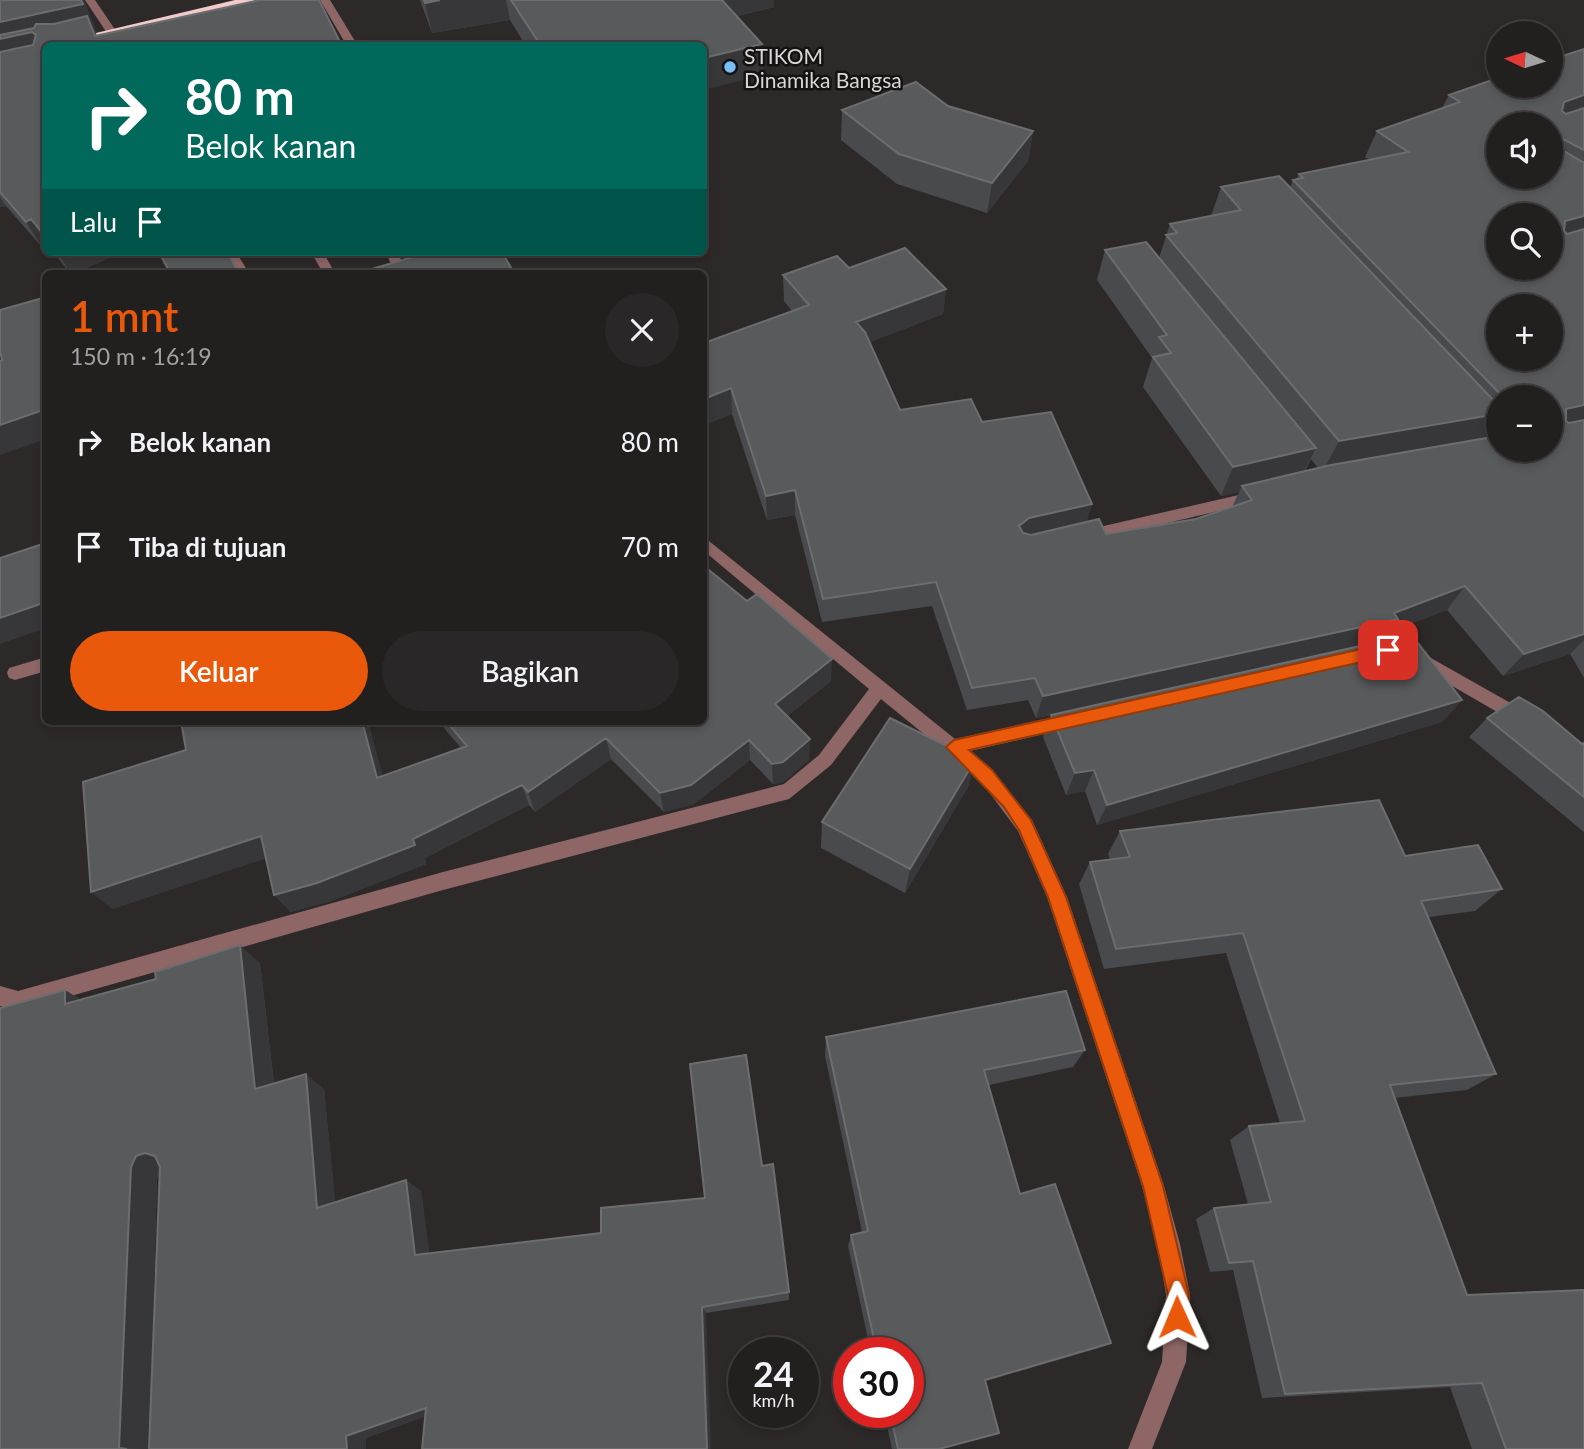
<!DOCTYPE html>
<html lang="id">
<meta charset="utf-8">
<style>
body{margin:0;font-family:Lato,sans-serif;background:#2a2728;color:#f1f3f6;height:100vh;display:flex;flex-direction:column;font-size:26px;white-space:nowrap}
*{box-sizing:border-box;margin:0}
p{font-size:23px;color:#a2a2a4}
.icon{flex:none;width:38px;height:38px;fill:none;stroke:currentColor;stroke-width:2;stroke-linecap:round;stroke-linejoin:round}
.map{position:relative;flex:1;overflow:hidden}
.details{position:absolute;left:42px;top:270px;width:665px;height:455px;display:flex;flex-direction:column;background:#221f1f;border-radius:10px;box-shadow:0 4px 10px #0003,0 0 0 2px #3f3d3d}
.details>*{flex:none}
.hud{position:absolute;left:42px;top:42px;width:665px;height:214px;border-radius:10px;box-shadow:0 4px 10px #0003,0 0 0 2px #3f3d3d;background:#00695c;color:#fff;overflow:hidden}
.needle{width:46px;rotate:274deg}
.fabs{position:absolute;left:1486px;top:21px;display:grid;gap:14px}
.fabs a{display:grid;place-items:center;width:77px;height:77px;border-radius:50%;background:#221f1f;box-shadow:0 4px 10px #0003,0 0 0 2px #3f3d3d;font-size:35px}
.speed{position:absolute;left:728px;top:1337px;display:flex;gap:14px;font-size:35px;font-weight:700;text-align:center}
.speed>*{display:grid;place-content:center;width:91px;height:91px;border-radius:50%;background:#221f1f;box-shadow:0 4px 10px #0003,0 0 0 2px #3f3d3d;line-height:1}
.speed small{font-size:18px;font-weight:400}
.speed .limit{border:10px solid #d22;background:#fff;color:#111}
.pin{position:absolute;display:grid;place-items:center;width:60px;height:60px;color:#fff;margin:-30px;border-radius:14px;box-shadow:0 4px 10px #0006}
.me{position:absolute;width:77px;margin:-38px;rotate:359deg;stroke-linejoin:round;filter:drop-shadow(0 0 5px #0008)}
.turn{display:flex;align-items:center;gap:24px;height:147px;padding:0 28px;font-size:32px}
.turn .icon{width:91px;height:91px;stroke-width:2.5}
.turn b{display:block;font-size:49px;line-height:60px}
.then{display:flex;align-items:center;height:66px;padding:0 28px;background:#0003;gap:14px;font-size:26px}
.round{display:grid;place-items:center;flex:none;width:74px;height:74px;border-radius:37px;background:#2a2728}
.head{display:flex;align-items:center;justify-content:space-between;height:119px;padding:0 28px}
h1{font-size:42px;font-weight:600;line-height:52px;color:#ea580c}
.primary-button{display:flex;gap:14px;margin-top:auto;padding:14px 28px}
.primary-button a{flex:1;height:80px;border-radius:42px;background:#ea580c;color:#fff;font-size:28px;font-weight:600;line-height:80px;text-align:center}
.primary-button a+a{background:#2a2728;color:#f1f3f6}
ul{padding:0;list-style:none}
li{display:flex;align-items:center;gap:21px;height:105px;padding:0 28px}
li div{flex:1}
li b{display:block;font-size:26px}
li em{font-style:normal}
.map>svg:first-child{display:block}
.lines{fill:none;stroke-linecap:round;stroke-linejoin:round}
.minor{fill:#8e6666;fill-rule:evenodd}
.highway{fill:#f2caca;fill-rule:evenodd}
.wall{fill:#484a4d;fill-rule:evenodd}
.shaded-wall{fill:#373739}
.building{fill:#585a5c;stroke:#6c6d6f;stroke-width:2;fill-rule:evenodd}
.route{fill:#ea580c;stroke:#983908;stroke-width:2}
.poi-dot{fill:#78bff8;stroke:#141212;stroke-width:2.5}
.labels{text-anchor:middle;dominant-baseline:central;stroke-width:5;stroke-linejoin:round;paint-order:stroke}
.far-poi-label{font-size:21px;fill:#d9d6d6;stroke:#141212;text-anchor:start}
</style>
<div class="map">
<svg width="1584" height="1449" viewBox="0 0 1584 1449">
<rect width="100%" height="100%" fill="#2d2929"/>
<g class="lines">
<path class="minor" d="M 85,0 L 95,0 L 116,31 L 115,33 L 107,33 Z
M 320,0 L 330,0 L 358,46 L 347,46 Z
M 224,252 L 236,252 L 249,273 L 237,273 Z
M 311,252 L 323,252 L 335,273 L 323,273 Z
M 385,252 L 397,252 L 408,273 L 396,273 Z
M 1256,491 L 1261,493 L 1264,497 L 1261,501 L 1082,543 L 1074,537 L 1082,531 Z
M 704,537 L 955,739 L 1070,714 L 1076,716 L 1079,721 L 1076,726 L 1070,728 L 970,751 L 992,770 L 1032,820 L 1067,897 L 1164,1186 L 1180,1244 L 1190,1295 L 1186,1362 L 1152,1449 L 1128,1449 L 1162,1362 L 1166,1295 L 1158,1244 L 1142,1186 L 1047,897 L 1018,831 L 980,780 L 881,699 L 831,765 L 789,799 L 443,890 L 18,1011 L 0,1006 L 0,986 L 18,991 L 443,872 L 784,784 L 819,755 L 869,689 L 704,551 Z
M 1415,649 L 1530,714 L 1533,719 L 1530,724 L 1518,724 L 1409,661 L 1407,656 Z
M 46,657 L 46,671 L 15,680 L 9,678 L 7,673 L 9,668 Z"/>
<path class="highway" d="M 235,0 L 257,0 L 66,46 L 46,46 L 46,49 L 41,46 Z"/>
</g>
<path class="wall" d="M 0,0 L 84,0 L 97,36 L 296,0 L 46,46 L 46,245 L 41,246 L 6,206 L 0,207 Z
M 420,0 L 774,0 L 774,7 L 737,16 L 762,44 L 763,75 L 704,46 L 526,46 L 510,20 L 432,33 Z
M 1584,49 L 1584,678 L 1570,654 L 1503,676 L 1447,610 L 1388,632 L 1381,642 L 1462,700 L 1442,722 L 1097,825 L 1085,791 L 1066,795 L 1043,737 L 1051,715 L 1036,718 L 1028,700 L 967,710 L 932,606 L 822,622 L 795,515 L 767,520 L 732,414 L 704,425 L 792,311 L 784,301 L 783,275 L 849,268 L 946,289 L 943,314 L 870,342 L 900,410 L 982,422 L 1092,504 L 1086,522 L 1106,534 L 1196,519 L 1232,507 L 1239,492 L 1221,496 L 1143,387 L 1152,358 L 1097,280 L 1105,250 L 1159,258 L 1170,224 L 1211,216 L 1221,187 L 1290,187 L 1293,180 L 1296,179 L 1299,174 L 1370,160 L 1365,157 L 1377,131 L 1442,108 L 1449,95 ZM 1498,397 L 1550,397 L 1550,450 L 1488,438 L 1493,430 L 1498,435 ZM 1311,459 L 1318,468 L 1305,471 Z
M 948,106 L 1033,131 L 1028,161 L 987,213 L 897,184 L 841,140 L 842,110 Z
M 53,252 L 124,252 L 74,273 L 70,273 Z
M 831,681 L 787,716 L 809,760 L 783,782 L 773,784 L 750,760 L 694,804 L 664,812 L 611,759 L 535,812 L 529,805 L 425,858 L 426,864 L 331,901 L 290,912 L 266,858 L 112,909 L 186,750 L 383,776 L 461,748 L 444,728 L 441,721 L 704,721 Z
M 1487,718 L 1582,744 L 1584,743 L 1584,832 L 1469,737 Z
M 975,760 L 968,787 L 905,893 L 821,848 L 822,822 Z
M 1120,831 L 1405,856 L 1502,889 L 1475,911 L 1429,917 L 1496,1074 L 1467,1090 L 1394,1098 L 1467,1295 L 1584,1449 L 1472,1449 L 1450,1387 L 1262,1398 L 1233,1270 L 1210,1272 L 1196,1219 L 1214,1208 L 1248,1204 L 1230,1140 L 1249,1126 L 1280,1123 L 1226,953 L 1104,969 L 1079,884 L 1090,862 L 1110,859 L 1108,854 Z
M 260,963 L 274,1083 L 324,1089 L 335,1202 L 406,1180 L 421,1191 L 429,1253 L 601,1233 L 705,1198 L 762,1166 L 789,1292 L 789,1300 L 706,1313 L 366,1438 L 366,1449 L 0,1449 L 65,990 L 81,1000 ZM 159,1175 L 150,1448 L 149,1449 L 157,1179 Z
M 826,1037 L 1085,1050 L 1073,1067 L 989,1085 L 1020,1194 L 1111,1343 L 1095,1349 L 986,1381 L 939,1449 L 892,1449 L 884,1412 L 908,1412 L 908,1353 L 871,1353 L 848,1246 L 851,1235 L 862,1232 L 825,1056 Z"/>
<path class="shaded-wall" d="M 81,0 L 84,0 L 95,28 L 93,29 L 101,46 L 36,35 L 32,32 L 45,56 L 0,67 L 0,22 Z
M 440,0 L 506,0 L 510,20 L 432,33 L 425,3 Z
M 714,0 L 774,0 L 774,7 L 715,21 Z
M 762,44 L 763,75 L 704,90 L 704,58 Z
M 1584,95 L 1584,115 L 1550,127 L 1564,102 Z
M 1033,131 L 1028,161 L 987,213 L 992,183 Z
M 0,197 L 6,206 L 0,207 Z
M 1584,216 L 1584,236 L 1550,246 L 1565,221 Z
M 31,219 L 46,243 L 46,245 L 41,246 L 26,222 Z
M 58,252 L 124,252 L 74,273 L 70,273 Z
M 946,289 L 943,314 L 855,348 L 856,322 Z
M 731,388 L 732,414 L 704,425 L 704,399 Z
M 1584,405 L 1584,426 L 1550,434 L 1566,409 Z
M 46,409 L 46,439 L 0,455 L 0,425 Z
M 1498,414 L 1498,423 L 1483,445 L 1322,473 L 1339,441 Z
M 1316,448 L 1301,477 L 1242,486 L 1239,492 L 1221,496 L 1233,467 Z
M 795,490 L 795,515 L 767,520 L 766,496 Z
M 1092,504 L 1085,528 L 1013,550 L 1019,526 L 1029,518 Z
M 1465,586 L 1447,610 L 1388,632 L 1381,642 L 1036,718 L 1043,696 L 1394,613 Z
M 46,602 L 46,628 L 0,644 L 0,618 Z
M 1584,634 L 1584,640 L 1570,654 L 1503,676 L 1524,654 Z
M 832,659 L 831,681 L 775,725 L 775,704 Z
M 1462,700 L 1442,722 L 1097,825 L 1107,805 Z
M 362,721 L 368,721 L 389,798 L 377,778 Z
M 606,738 L 611,759 L 535,812 L 528,792 Z
M 810,739 L 809,760 L 783,782 L 773,784 L 772,764 Z
M 749,740 L 750,760 L 694,804 L 664,812 L 660,793 Z
M 975,760 L 968,787 L 905,893 L 910,869 Z
M 1094,770 L 1085,791 L 1066,795 L 1075,773 Z
M 522,785 L 529,805 L 425,858 L 426,864 L 331,901 L 290,912 L 274,895 L 413,839 Z
M 261,836 L 276,855 L 112,909 L 91,892 Z
M 240,945 L 260,963 L 276,1103 L 255,1089 Z
M 65,990 L 91,1007 L 65,1004 Z
M 306,1074 L 324,1089 L 337,1218 L 317,1208 Z
M 145,1153 L 170,1166 L 162,1169 L 157,1179 L 149,1449 L 119,1448 L 131,1167 L 136,1156 Z
M 406,1180 L 421,1191 L 431,1263 L 415,1255 Z
M 702,1307 L 706,1313 L 711,1449 L 707,1449 Z
M 1111,1343 L 1095,1349 L 976,1384 L 985,1380 Z
M 426,1408 L 442,1410 L 366,1438 L 366,1449 L 347,1449 L 346,1436 Z"/>
<path class="building" d="M 0,0 L 81,0 L 83,4 L 0,22 Z
M 260,0 L 319,0 L 342,46 L 46,46 L 46,237 L 31,219 L 26,222 L 0,192 L 0,52 L 33,45 L 36,35 L 32,32 L 0,39 L 0,35 L 34,28 L 36,24 L 54,24 L 87,16 L 95,36 Z
M 424,0 L 440,0 L 425,3 Z
M 511,0 L 722,0 L 762,44 L 704,58 L 704,46 L 541,46 Z
M 1584,49 L 1584,95 L 1564,102 L 1562,111 L 1566,114 L 1584,108 L 1584,150 L 1563,139 L 1564,151 L 1584,163 L 1584,216 L 1565,221 L 1564,231 L 1567,234 L 1584,229 L 1584,405 L 1566,409 L 1566,421 L 1569,423 L 1584,420 L 1584,634 L 1524,654 L 1465,586 L 1394,613 L 1398,619 L 1043,696 L 1035,678 L 972,688 L 936,582 L 823,599 L 795,490 L 766,496 L 731,388 L 704,399 L 704,343 L 809,305 L 783,275 L 837,256 L 849,268 L 905,248 L 946,289 L 856,322 L 865,332 L 900,410 L 971,399 L 982,422 L 1051,412 L 1092,504 L 1029,518 L 1019,526 L 1023,533 L 1031,535 L 1099,519 L 1106,534 L 1196,519 L 1252,500 L 1242,486 L 1331,465 L 1498,436 L 1498,450 L 1550,450 L 1550,397 L 1503,397 L 1293,180 L 1303,178 L 1299,174 L 1408,152 L 1377,131 L 1460,102 L 1449,95 L 1498,78 L 1498,86 L 1550,86 L 1550,60 ZM 1498,124 L 1550,124 L 1550,177 L 1498,177 ZM 1498,215 L 1550,215 L 1550,268 L 1498,268 ZM 1498,306 L 1550,306 L 1550,359 L 1498,359 Z
M 916,82 L 948,106 L 1033,131 L 992,183 L 899,154 L 842,110 Z
M 1279,176 L 1498,405 L 1498,414 L 1339,441 L 1166,235 L 1177,233 L 1170,224 L 1241,210 L 1221,187 Z
M 1146,242 L 1316,448 L 1233,467 L 1153,357 L 1171,353 L 1159,337 L 1167,335 L 1105,250 Z
M 159,252 L 227,252 L 239,273 L 170,273 Z
M 430,252 L 502,252 L 514,273 L 370,273 L 368,270 Z
M 46,297 L 46,409 L 0,425 L 0,361 L 2,360 L 0,351 L 0,310 Z
M 46,543 L 46,602 L 0,618 L 0,558 Z
M 704,566 L 747,601 L 757,594 L 832,659 L 775,704 L 810,739 L 783,762 L 772,764 L 749,740 L 691,785 L 660,793 L 606,738 L 528,792 L 522,785 L 413,839 L 415,845 L 317,883 L 274,895 L 261,836 L 91,892 L 83,782 L 186,750 L 181,721 L 362,721 L 377,778 L 467,746 L 446,721 L 704,721 Z
M 1405,636 L 1414,638 L 1462,700 L 1107,805 L 1094,770 L 1075,773 L 1051,715 Z
M 1519,697 L 1543,711 L 1582,744 L 1584,743 L 1584,797 L 1487,718 Z
M 890,718 L 975,760 L 910,869 L 822,822 Z
M 1379,800 L 1405,856 L 1478,845 L 1502,889 L 1421,901 L 1496,1074 L 1390,1085 L 1467,1295 L 1584,1290 L 1584,1449 L 1506,1449 L 1482,1383 L 1285,1394 L 1253,1261 L 1229,1263 L 1214,1208 L 1271,1202 L 1249,1126 L 1305,1121 L 1243,933 L 1116,949 L 1090,862 L 1130,857 L 1120,831 Z
M 240,945 L 255,1089 L 306,1074 L 317,1208 L 406,1180 L 415,1255 L 601,1233 L 601,1208 L 705,1198 L 690,1064 L 746,1055 L 762,1166 L 773,1164 L 789,1292 L 702,1307 L 707,1449 L 422,1449 L 426,1408 L 346,1436 L 347,1449 L 149,1449 L 160,1167 L 155,1156 L 145,1153 L 136,1156 L 131,1167 L 119,1448 L 127,1449 L 0,1449 L 0,1008 L 65,990 L 65,1004 L 156,979 L 155,972 Z
M 1066,991 L 1085,1050 L 984,1070 L 1020,1194 L 1055,1184 L 1111,1343 L 985,1380 L 999,1433 L 939,1449 L 898,1449 L 890,1412 L 908,1412 L 908,1353 L 877,1353 L 851,1235 L 868,1231 L 826,1037 Z"/>
<path class="route" d="M 1388,643 L 1395,650 L 1388,656 L 969,750 L 992,770 L 1031,820 L 1066,897 L 1163,1186 L 1189,1295 L 1184,1325 L 1177,1328 L 1169,1325 L 1166,1317 L 1168,1295 L 1143,1186 L 1048,897 L 1019,830 L 1004,807 L 946,747 L 954,740 Z"/>
<circle class="poi-dot" cx="730" cy="67" r="7"/>
<g class="labels">
<g class="far-poi-label">
<text x="744" y="55">STIKOM<tspan x="744" dy="24">Dinamika Bangsa</tspan></text>
</g>
</g>
</svg>
<div class="fabs">
<a><svg class="needle" viewBox="-14 -14 28 28"><path d="M0-13l5 13h-10z" fill="#e53935"/><path d="M0 13l5-13h-10z" fill="#a2a2a4"/></svg></a>
<a><svg class="icon" aria-label="sound" viewBox="0 0 24 24"><path d="M4 9h4l5-4v14l-5-4H4zM17 9q2 3 0 6"/></svg></a>
<a><svg class="icon" aria-label="search" viewBox="0 0 24 24"><circle cx="10" cy="10" r="6"/><path d="M15 15l6 6"/></svg></a>
<a>+</a>
<a>−</a>
</div>
<div class="speed"><div>24<small>km/h</small></div><div class="limit">30</div></div>
<div class="pin" style="left:1388px;top:650px;background:#d93025"><svg class="icon" aria-label="arrive" viewBox="0 0 24 24"><path d="M6 21V4h12l-3 4 3 4H6"/></svg></div>
<svg class="me" style="left:1177px;top:1317px" viewBox="-20 -20 40 40"><path d="M0-17L14 15 0 8-14 15z" fill="#ea580c" stroke="#fff" stroke-width="4"/></svg>
<div class="hud">
<div class="turn"><svg class="icon" aria-label="right" viewBox="0 0 24 24"><path d="M7 20v-9h11M14 6l5 5-5 5"/></svg><div><b>80 m</b>Belok kanan</div></div>
<div class="then">Lalu<svg class="icon" aria-label="arrive" viewBox="0 0 24 24"><path d="M6 21V4h12l-3 4 3 4H6"/></svg></div>
</div>
<section class="details">
<div class="head"><div><h1>1 mnt</h1><p>150 m · 16:19</p></div><a class="round"><svg class="icon" aria-label="close" viewBox="0 0 24 24"><path d="M6 6l12 12M18 6L6 18"/></svg></a></div>
<ul>
<li><svg class="icon" aria-label="right" viewBox="0 0 24 24"><path d="M7 20v-9h11M14 6l5 5-5 5"/></svg><div><b>Belok kanan</b></div><em>80 m</em></li>
<li><svg class="icon" aria-label="arrive" viewBox="0 0 24 24"><path d="M6 21V4h12l-3 4 3 4H6"/></svg><div><b>Tiba di tujuan</b></div><em>70 m</em></li>
</ul>
<div class="primary-button"><a>Keluar</a><a>Bagikan</a></div>
</section>
</div>
